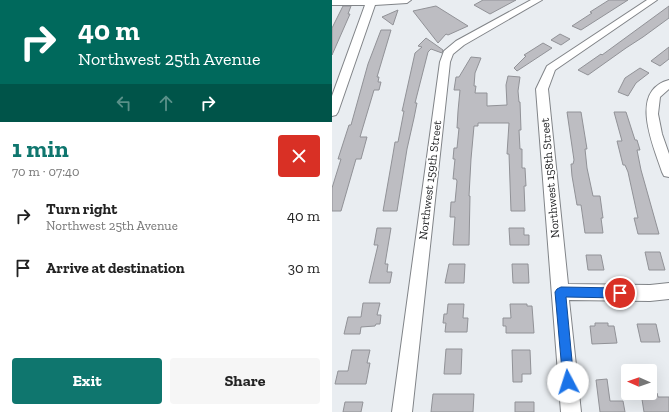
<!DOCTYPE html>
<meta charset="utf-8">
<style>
body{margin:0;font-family:"Zilla Slab",serif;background:#f6f6f6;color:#222;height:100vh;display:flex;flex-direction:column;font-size:15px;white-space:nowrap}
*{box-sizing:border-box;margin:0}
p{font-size:13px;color:#767676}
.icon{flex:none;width:22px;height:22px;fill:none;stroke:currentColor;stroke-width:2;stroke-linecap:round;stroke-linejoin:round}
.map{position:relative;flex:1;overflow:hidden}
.sheet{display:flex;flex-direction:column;background:#fff;width:332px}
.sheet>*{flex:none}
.top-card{background:#00695c;color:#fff;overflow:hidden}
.needle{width:26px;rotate:272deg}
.tools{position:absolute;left:289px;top:364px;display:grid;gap:8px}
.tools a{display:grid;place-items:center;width:36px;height:36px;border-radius:4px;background:#fff;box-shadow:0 4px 16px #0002;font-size:20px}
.pin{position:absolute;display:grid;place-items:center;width:34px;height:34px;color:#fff;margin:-17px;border:2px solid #fff;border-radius:50%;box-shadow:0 1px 4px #0007}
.me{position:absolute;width:44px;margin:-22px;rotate:355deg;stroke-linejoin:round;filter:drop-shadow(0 0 3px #0008)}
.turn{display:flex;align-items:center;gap:14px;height:84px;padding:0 12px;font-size:18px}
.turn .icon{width:52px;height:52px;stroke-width:2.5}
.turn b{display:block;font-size:28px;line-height:34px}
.lanes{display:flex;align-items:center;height:38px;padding:0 12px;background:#0003;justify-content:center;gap:20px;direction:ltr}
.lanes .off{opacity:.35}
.round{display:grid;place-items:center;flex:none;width:42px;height:42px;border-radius:4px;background:#f6f6f6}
.overview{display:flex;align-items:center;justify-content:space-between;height:68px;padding:0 12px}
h1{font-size:24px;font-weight:700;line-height:30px;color:#0f766e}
.button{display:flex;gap:8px;margin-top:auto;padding:8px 12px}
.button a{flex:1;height:46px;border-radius:4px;background:#0f766e;color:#fff;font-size:16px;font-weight:700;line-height:46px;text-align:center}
.button a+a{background:#f6f6f6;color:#222}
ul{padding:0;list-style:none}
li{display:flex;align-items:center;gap:12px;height:52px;padding:0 12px}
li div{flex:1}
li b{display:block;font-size:15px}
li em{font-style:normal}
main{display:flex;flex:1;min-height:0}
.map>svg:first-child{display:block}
.building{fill:#bdbdc2;stroke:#919297}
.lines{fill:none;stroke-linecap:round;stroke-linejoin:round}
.minor-casing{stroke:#818488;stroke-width:2}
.minor{fill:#fff;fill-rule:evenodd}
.route{fill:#1a73e8;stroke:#114b97}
.labels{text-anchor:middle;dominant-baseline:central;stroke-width:3.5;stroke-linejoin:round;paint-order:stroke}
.street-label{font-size:12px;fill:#1e1f21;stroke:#fff}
</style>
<main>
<section class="sheet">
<div class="top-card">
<div class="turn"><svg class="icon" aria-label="right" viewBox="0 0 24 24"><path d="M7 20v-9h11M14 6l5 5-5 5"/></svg><div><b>40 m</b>Northwest 25th Avenue</div></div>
<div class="lanes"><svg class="icon off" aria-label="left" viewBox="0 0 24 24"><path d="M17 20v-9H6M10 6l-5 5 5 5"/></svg><svg class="icon off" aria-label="ahead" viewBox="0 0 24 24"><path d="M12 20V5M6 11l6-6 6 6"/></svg><svg class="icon" aria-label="right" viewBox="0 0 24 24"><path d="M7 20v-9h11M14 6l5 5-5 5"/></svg></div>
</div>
<div class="overview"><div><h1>1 min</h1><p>70 m · 07:40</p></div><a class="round" style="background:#d93025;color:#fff"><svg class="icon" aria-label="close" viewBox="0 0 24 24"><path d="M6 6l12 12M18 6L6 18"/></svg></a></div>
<ul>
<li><svg class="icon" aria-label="right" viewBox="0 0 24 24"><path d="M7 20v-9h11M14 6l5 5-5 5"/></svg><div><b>Turn right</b><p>Northwest 25th Avenue</p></div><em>40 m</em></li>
<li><svg class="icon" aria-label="arrive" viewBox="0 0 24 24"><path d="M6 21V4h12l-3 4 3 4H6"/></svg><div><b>Arrive at destination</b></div><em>30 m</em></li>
</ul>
<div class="button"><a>Exit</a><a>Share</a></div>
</section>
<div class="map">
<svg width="337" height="412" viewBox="0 0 337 412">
<rect width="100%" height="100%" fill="#e9edf1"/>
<path class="building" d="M 151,0 L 184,0 L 158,14 L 142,5 Z
M 277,0 L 296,0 L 249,30 L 240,26 L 260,13 L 258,12 Z
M 11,6 L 19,6 L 16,14 L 18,14 L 0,55 L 0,28 Z
M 104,6 L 136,26 L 116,35 L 114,34 L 106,43 L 81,11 Z
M 337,6 L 337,18 L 311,37 L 294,48 L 256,75 L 246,70 L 269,54 L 270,55 Z
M 66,10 L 61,25 L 50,17 Z
M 49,30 L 59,30 L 45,77 L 47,77 L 46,82 L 49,82 L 47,90 L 42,90 L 28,137 L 35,137 L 29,159 L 24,159 L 9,211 L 0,211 L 0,188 L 9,159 L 6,159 L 17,125 L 19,125 L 36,64 Z
M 228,34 L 238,39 L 229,45 L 219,40 Z
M 94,38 L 111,50 L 110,53 L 99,49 L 96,52 L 83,103 L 85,103 L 82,118 L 75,149 L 65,211 L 51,211 L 61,154 L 63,142 L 66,142 L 72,111 L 70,111 L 71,107 L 83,53 L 90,47 L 86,46 Z
M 211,43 L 220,48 L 185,71 L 182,68 L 194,56 L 192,55 Z
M 337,47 L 337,59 L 328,66 L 319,61 Z
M 139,57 L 149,58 L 143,73 L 142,86 L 144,86 L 143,93 L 155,93 L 155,106 L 175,105 L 174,85 L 176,76 L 188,77 L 186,91 L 187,102 L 188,102 L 189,130 L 187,130 L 188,149 L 190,149 L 190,168 L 193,168 L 194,186 L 192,186 L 193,211 L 179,211 L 177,154 L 175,154 L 177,123 L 146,123 L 146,126 L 142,126 L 139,159 L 137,196 L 138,196 L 137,245 L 121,245 L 123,217 L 118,217 L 119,202 L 123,202 L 125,181 L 124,179 L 121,179 L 123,159 L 121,159 L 122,148 L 125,148 L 127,128 L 125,128 L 126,111 L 128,90 L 122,90 L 124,77 L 127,77 Z
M 308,68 L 317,73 L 304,83 L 296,96 L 286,92 L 293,78 Z
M 235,112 L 249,112 L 255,149 L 253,149 L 255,168 L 261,196 L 268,196 L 271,218 L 269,218 L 271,233 L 253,233 L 249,205 L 245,205 L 240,176 L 239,164 L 241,164 L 242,160 Z
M 282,112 L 294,112 L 303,140 L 305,140 L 308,150 L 305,150 L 309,170 L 327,234 L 306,234 L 302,218 L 306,218 L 296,172 L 293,165 L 291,165 L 285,141 L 290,141 Z
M 45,228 L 59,228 L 53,264 L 56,264 L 55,272 L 60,272 L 58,283 L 37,283 L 46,245 L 42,245 Z
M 177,228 L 192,228 L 192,235 L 197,235 L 197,245 L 178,245 Z
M 313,252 L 328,252 L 333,270 L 317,270 Z
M 254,255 L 269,255 L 272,270 L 256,270 Z
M 117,264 L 133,264 L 132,283 L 113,283 Z
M 180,264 L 196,264 L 197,283 L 181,283 Z
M 31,303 L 48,303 L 45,315 L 49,315 L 48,324 L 44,324 L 43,326 L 29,327 L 28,334 L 12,334 L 16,317 L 29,317 Z
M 116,304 L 132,304 L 131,318 L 136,318 L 135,332 L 113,332 L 114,323 L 111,323 L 112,314 L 115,314 Z
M 178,304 L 195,304 L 195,306 L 200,306 L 202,333 L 174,333 L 174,326 L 171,326 L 171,318 L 179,318 Z
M 263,323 L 276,323 L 276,326 L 282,326 L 285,343 L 260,344 L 258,326 L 263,326 Z
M 305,324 L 324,324 L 328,342 L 309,342 Z
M 114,349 L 130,349 L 129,374 L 112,374 Z
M 20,350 L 38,350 L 35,363 L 38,363 L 34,384 L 3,384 L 6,371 L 16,371 Z
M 180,350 L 198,350 L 199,374 L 190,374 L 190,382 L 181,382 Z
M 275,379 L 278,401 L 291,401 L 293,412 L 268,412 L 264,380 Z
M 309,393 L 325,393 L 326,397 L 337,397 L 337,412 L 312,412 Z
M 101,394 L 142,394 L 141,412 L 99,412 Z
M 13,402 L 31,402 L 29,412 L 11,412 Z
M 183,402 L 202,402 L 202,412 L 183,412 Z"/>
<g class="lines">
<g class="minor-casing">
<path id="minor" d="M 0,0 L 79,0 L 75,3 L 43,5 L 6,112 L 4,115 L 0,116 L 0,96 L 33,5 L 0,5 Z
M 199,0 L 210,0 L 132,45 L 121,54 L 118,62 L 80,412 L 60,412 L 108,62 L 112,51 L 124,41 Z
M 315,0 L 325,0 L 223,70 L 216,89 L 236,284 L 318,285 L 337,283 L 337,299 L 318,301 L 237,300 L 249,412 L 229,412 L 204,89 L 215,66 Z
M 337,80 L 337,89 L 328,97 L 326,114 L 330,134 L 337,154 L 337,177 L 332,176 L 330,172 C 322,147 296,91 337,80 Z"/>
</g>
<use href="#minor" class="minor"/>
</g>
<path class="route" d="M 229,287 L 288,288 L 292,289 L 293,293 L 292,296 L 288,298 L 234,297 L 242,382 L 241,386 L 236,388 L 232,386 L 231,382 L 223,292 L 225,289 Z"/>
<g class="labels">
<g class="street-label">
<text transform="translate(218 178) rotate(-95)">Northwest 158th Street</text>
<text transform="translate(98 180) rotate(-83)">Northwest 159th Street</text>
</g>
</g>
</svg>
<div class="tools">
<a><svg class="needle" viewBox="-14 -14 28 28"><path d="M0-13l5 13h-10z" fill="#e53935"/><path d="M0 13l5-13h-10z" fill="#767676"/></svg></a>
</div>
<div class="pin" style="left:288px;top:293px;background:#d93025"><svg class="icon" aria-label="arrive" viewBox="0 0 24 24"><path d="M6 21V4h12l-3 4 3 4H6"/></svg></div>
<svg class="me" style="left:236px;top:382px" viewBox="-20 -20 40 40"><circle r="19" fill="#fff"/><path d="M0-13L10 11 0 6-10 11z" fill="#1a73e8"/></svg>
</div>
</main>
